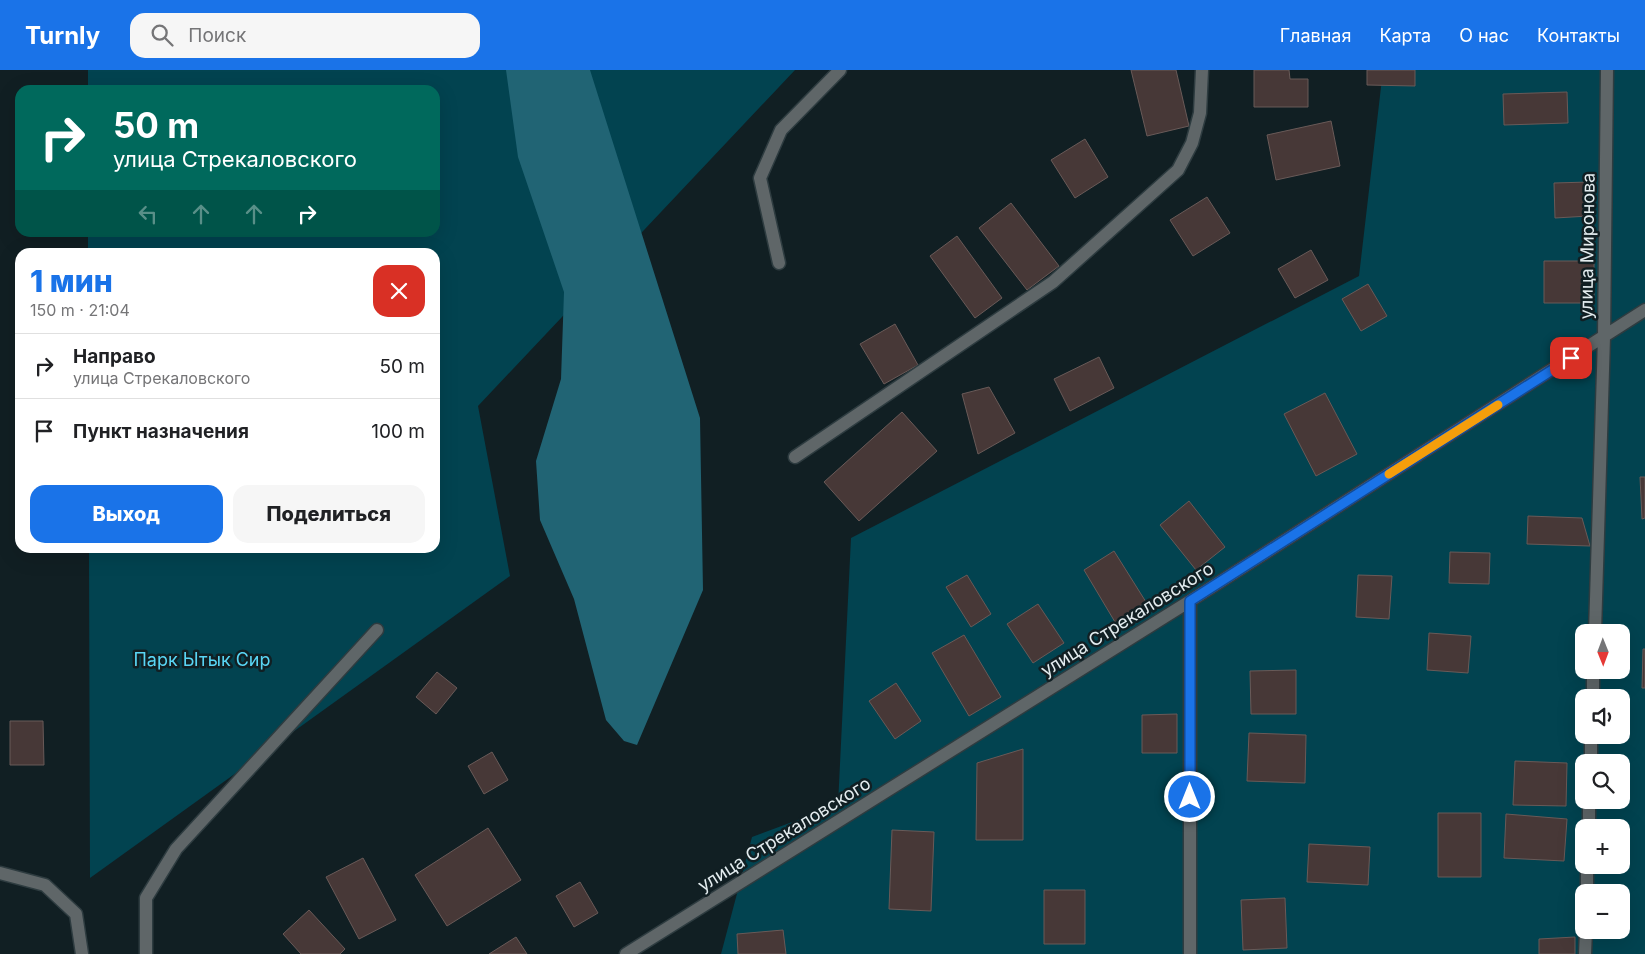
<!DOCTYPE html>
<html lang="ru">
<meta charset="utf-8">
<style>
body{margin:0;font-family:Inter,sans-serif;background:#f6f6f6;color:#202124;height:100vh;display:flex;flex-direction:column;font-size:19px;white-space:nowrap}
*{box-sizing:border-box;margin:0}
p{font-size:16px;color:#757577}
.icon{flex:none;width:28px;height:28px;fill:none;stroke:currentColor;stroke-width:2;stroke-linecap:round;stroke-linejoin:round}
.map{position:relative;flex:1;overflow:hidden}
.details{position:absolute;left:15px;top:178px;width:425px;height:305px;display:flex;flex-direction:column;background:#fff;border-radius:15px;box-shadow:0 5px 20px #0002}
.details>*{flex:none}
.guide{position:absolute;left:15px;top:15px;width:425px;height:152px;border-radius:15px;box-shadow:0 5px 20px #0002;background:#00695c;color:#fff;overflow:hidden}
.needle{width:32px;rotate:179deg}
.fabs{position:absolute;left:1575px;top:554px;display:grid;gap:10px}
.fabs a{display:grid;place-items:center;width:55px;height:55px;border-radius:10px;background:#fff;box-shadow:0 5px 20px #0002;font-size:25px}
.pin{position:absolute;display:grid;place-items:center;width:42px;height:42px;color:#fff;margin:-21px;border-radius:10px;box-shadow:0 2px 8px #0006}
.me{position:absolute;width:55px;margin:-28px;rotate:0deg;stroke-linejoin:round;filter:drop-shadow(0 0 4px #0008)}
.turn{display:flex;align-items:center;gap:18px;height:105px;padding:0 15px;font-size:22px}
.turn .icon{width:65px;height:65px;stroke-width:2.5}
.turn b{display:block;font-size:35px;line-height:42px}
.lanes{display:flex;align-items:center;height:48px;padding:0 15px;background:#0003;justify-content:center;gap:25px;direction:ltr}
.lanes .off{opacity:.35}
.round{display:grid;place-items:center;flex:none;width:52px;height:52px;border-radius:15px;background:#f6f6f6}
.headline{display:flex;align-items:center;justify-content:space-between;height:85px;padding:0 15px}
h1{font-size:30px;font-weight:800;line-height:38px;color:#1a73e8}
.primary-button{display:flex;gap:10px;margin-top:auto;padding:10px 15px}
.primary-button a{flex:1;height:58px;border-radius:15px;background:#1a73e8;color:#fff;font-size:20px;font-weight:800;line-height:58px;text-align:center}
.primary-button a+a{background:#f6f6f6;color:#202124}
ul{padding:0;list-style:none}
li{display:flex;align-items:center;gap:15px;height:65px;padding:0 15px;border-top:1px solid #e0e0e0}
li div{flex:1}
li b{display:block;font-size:19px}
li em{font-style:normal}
header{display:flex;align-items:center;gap:30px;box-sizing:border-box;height:70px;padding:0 25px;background:#1a73e8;color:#fff}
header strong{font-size:24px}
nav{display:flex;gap:28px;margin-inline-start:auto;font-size:18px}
.search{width:350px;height:45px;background:#f6f6f6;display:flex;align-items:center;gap:12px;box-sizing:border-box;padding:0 18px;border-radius:15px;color:#757577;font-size:19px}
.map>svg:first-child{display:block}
.green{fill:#024350;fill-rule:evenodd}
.water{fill:#216474}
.building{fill:#473837;stroke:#695a58}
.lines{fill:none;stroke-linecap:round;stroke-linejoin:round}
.minor-casing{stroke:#2e3c40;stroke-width:15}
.minor{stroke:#5f6668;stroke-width:12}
.route-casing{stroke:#114b97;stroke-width:12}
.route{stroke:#1a73e8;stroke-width:9}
.slow{stroke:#f59e0b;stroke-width:9}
.labels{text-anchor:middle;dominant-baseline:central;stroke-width:5;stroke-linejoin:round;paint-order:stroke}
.street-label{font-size:18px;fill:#e3ecef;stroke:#111f23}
.park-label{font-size:18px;fill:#59d6f5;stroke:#111f23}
</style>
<header>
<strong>Turnly</strong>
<div class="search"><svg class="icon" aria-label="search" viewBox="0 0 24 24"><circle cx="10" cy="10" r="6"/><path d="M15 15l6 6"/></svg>Поиск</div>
<nav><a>Главная</a><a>Карта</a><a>О нас</a><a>Контакты</a></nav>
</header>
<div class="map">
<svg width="1645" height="884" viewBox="0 0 1645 884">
<rect width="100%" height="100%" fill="#111f23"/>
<path class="green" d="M 88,0 L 795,0 L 478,336 L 510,506 L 90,808 L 89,478 L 435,478 L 435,182 L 88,182 L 88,163 L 435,162 L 435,20 L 88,20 Z
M 1383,0 L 1645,0 L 1645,884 L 721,884 L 752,767 L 838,735 L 851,468 L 1359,206 ZM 1584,562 L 1621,562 L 1621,600 L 1584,600 ZM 1584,628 L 1621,628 L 1621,665 L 1584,665 ZM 1584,692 L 1621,692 L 1621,730 L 1584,730 ZM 1584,758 L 1621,758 L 1621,795 L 1584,795 ZM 1584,822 L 1621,822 L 1621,860 L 1584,860 Z"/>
<path class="water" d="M 506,0 L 590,0 L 700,348 L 703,520 L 637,675 L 624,671 L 606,650 L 574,529 L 540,450 L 536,391 L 561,309 L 564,222 L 518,87 Z"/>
<path class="building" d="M 1131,0 L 1176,0 L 1189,56 L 1147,66 Z
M 1254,0 L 1289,0 L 1290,9 L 1308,9 L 1308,37 L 1254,37 Z
M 1367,0 L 1415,0 L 1415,16 L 1367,15 Z
M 1567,22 L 1568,53 L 1504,55 L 1503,24 Z
M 1331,51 L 1340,96 L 1276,110 L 1267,65 Z
M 1085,69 L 1108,107 L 1075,128 L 1051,90 Z
M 1589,112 L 1589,146 L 1555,148 L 1554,113 Z
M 1207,127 L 1230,163 L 1193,186 L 1170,150 Z
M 1011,133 L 1059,196 L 1027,220 L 979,158 Z
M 957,166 L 1002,228 L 975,248 L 930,186 Z
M 1311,180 L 1328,210 L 1295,228 L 1278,199 Z
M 1544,191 L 1594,191 L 1594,233 L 1544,233 Z
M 1368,214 L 1387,246 L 1361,261 L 1342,229 Z
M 895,254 L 918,295 L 884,314 L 860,274 Z
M 1099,287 L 1114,318 L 1070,341 L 1054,309 Z
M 989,317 L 1015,363 L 978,384 L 962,324 Z
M 1325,323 L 1357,384 L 1316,406 L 1284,344 Z
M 902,342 L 937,381 L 859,451 L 824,412 Z
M 1640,407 L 1645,407 L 1645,448 L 1642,449 Z
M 1189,431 L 1225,477 L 1196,500 L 1160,455 Z
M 1528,446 L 1582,448 L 1590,476 L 1527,474 Z
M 1114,481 L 1146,532 L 1115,552 L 1084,500 Z
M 1450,482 L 1490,483 L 1489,514 L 1449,513 Z
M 967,505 L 991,544 L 971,557 L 946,517 Z
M 1358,505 L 1392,506 L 1389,549 L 1356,547 Z
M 1038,534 L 1064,573 L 1033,593 L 1007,554 Z
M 1429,563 L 1471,566 L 1468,603 L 1427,600 Z
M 964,565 L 1001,627 L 969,646 L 932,583 Z
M 1643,579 L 1645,579 L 1645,618 L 1642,618 Z
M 1296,600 L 1296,644 L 1251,644 L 1250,601 Z
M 437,602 L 457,618 L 436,644 L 416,627 Z
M 896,613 L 921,651 L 895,669 L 869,631 Z
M 1177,644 L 1177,683 L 1142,683 L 1142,645 Z
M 10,651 L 43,651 L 44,695 L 10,695 Z
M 1249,663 L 1306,665 L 1305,713 L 1247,711 Z
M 1023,679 L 1023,770 L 976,770 L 977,693 Z
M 492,682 L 508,710 L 484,724 L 468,696 Z
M 1515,691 L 1567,693 L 1566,736 L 1513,735 Z
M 1438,743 L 1481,743 L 1481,807 L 1438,807 Z
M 1506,744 L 1567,749 L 1564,791 L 1504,788 Z
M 488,758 L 521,810 L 447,856 L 415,805 Z
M 892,760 L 934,762 L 931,841 L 889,839 Z
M 1309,774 L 1370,777 L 1368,815 L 1307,812 Z
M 363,788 L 396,850 L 359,869 L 326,807 Z
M 580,812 L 598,843 L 574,857 L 556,826 Z
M 1044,820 L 1085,820 L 1085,874 L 1044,874 Z
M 1285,828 L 1287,878 L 1243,880 L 1241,830 Z
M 309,840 L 345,879 L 340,884 L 301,884 L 283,864 Z
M 783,860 L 786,884 L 738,884 L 737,864 Z
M 516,867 L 527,884 L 489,884 Z
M 1575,867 L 1575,884 L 1539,884 L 1539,869 Z"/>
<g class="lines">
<g class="minor-casing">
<path id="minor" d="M 779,193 L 760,108 L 781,60 L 840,0
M 795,387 L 1053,212 L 1178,100 L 1192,73 L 1200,43 L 1202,0
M 1595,562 L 1604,267 L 1607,0
M 1593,628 L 1593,600
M 1591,692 L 1591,665
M 1589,758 L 1589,730
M 0,803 L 45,815 L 76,844 L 82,884
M 1587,822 L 1587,795
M 146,884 L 146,828 L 176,779 L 377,560
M 626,884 L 1190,531 L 1645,240
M 1190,884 L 1190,531
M 1585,884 L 1586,860"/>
</g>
<use href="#minor" class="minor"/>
</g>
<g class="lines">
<g class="route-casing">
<path id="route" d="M 1190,727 L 1190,531 L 1571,288"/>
</g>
<use href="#route" class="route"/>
<path class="slow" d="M 1389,404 L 1498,335"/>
</g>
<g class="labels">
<g class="street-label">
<text transform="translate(1587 176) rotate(-89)">улица Миронова</text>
<text transform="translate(1127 549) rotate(-32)">улица Стрекаловского</text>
<text transform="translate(784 764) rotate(-32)">улица Стрекаловского</text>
</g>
<g class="park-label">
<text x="202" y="589">Парк Ытык Сир</text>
</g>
</g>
</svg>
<div class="fabs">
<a><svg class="needle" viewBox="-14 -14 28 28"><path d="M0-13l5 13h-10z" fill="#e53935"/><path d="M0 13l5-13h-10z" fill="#757577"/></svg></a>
<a><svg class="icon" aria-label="sound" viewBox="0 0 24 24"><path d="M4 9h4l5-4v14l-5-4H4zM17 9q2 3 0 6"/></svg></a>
<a><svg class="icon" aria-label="search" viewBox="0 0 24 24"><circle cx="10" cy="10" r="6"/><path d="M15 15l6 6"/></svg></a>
<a>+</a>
<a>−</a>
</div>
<div class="pin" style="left:1571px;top:288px;background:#d93025"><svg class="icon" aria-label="arrive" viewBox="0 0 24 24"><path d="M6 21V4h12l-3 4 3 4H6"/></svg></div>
<svg class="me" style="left:1190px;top:727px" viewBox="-20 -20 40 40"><circle r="17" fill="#1a73e8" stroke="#fff" stroke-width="3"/><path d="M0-11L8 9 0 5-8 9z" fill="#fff"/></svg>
<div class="guide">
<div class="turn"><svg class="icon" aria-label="right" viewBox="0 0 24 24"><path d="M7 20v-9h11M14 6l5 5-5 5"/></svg><div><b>50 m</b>улица Стрекаловского</div></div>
<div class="lanes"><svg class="icon off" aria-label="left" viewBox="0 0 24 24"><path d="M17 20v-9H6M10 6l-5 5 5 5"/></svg><svg class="icon off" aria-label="ahead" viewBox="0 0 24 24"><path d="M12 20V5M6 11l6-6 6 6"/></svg><svg class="icon off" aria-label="ahead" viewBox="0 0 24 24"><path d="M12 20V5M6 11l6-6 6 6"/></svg><svg class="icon" aria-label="right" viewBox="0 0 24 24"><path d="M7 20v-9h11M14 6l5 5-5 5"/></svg></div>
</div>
<section class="details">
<div class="headline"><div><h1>1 мин</h1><p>150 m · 21:04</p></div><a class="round" style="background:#d93025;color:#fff"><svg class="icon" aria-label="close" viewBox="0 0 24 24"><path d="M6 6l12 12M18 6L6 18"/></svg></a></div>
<ul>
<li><svg class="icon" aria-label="right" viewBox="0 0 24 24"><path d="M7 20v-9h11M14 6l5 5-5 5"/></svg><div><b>Направо</b><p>улица Стрекаловского</p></div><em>50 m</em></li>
<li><svg class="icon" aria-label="arrive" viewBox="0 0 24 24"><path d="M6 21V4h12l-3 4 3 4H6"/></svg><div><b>Пункт назначения</b></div><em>100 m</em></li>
</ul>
<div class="primary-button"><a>Выход</a><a>Поделиться</a></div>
</section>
</div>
